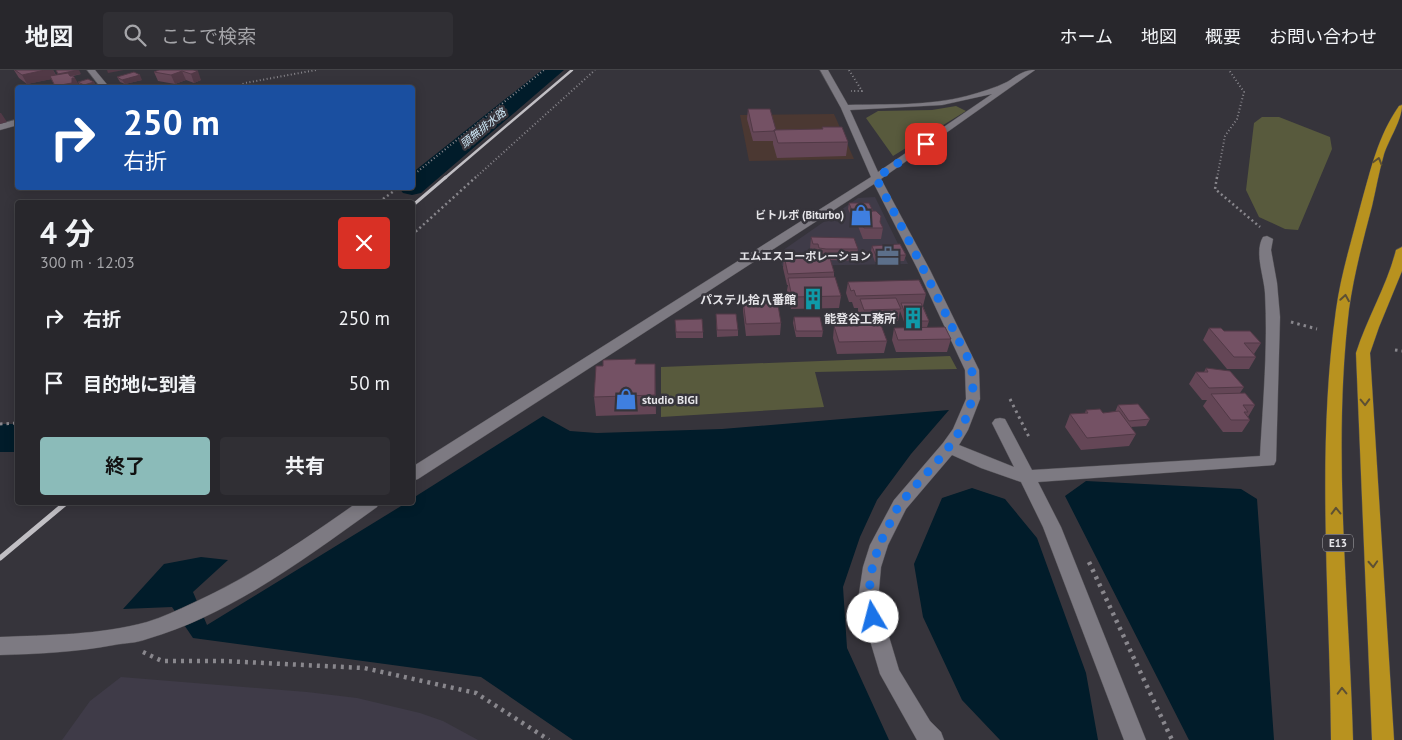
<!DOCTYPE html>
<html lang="ja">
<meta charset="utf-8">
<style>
body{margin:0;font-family:"PT Sans","Noto Sans JP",sans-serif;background:#302f34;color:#f1f3f6;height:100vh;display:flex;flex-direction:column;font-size:19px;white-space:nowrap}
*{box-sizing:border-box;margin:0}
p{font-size:16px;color:#a5a5a9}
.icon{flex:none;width:28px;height:28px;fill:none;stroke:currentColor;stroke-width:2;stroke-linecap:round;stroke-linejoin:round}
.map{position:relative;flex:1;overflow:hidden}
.panel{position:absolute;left:15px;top:130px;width:400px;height:305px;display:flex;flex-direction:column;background:#28272c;border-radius:5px;box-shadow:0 2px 12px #0003,0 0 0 1px #444448}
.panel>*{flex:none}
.hud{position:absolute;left:15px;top:15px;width:400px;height:105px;border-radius:5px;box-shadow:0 2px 12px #0003,0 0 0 1px #444448;background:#1a4fa0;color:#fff;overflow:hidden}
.pin{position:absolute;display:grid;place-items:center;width:42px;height:42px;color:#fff;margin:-21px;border-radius:10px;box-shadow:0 2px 8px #0006}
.me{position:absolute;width:55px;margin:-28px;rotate:352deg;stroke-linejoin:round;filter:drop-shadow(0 0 4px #0008)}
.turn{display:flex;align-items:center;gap:18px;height:105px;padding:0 25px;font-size:22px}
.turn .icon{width:65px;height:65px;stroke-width:2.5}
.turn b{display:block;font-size:35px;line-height:42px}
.round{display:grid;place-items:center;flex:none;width:52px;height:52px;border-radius:5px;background:#302f34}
.overview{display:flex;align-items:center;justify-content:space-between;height:85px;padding:0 25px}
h1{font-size:30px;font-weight:700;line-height:38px}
.cta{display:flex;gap:10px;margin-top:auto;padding:10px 25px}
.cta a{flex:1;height:58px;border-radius:5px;background:#8bbbb9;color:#111;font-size:20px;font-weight:700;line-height:58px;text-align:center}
.cta a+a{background:#302f34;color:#f1f3f6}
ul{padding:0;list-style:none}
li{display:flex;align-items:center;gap:15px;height:65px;padding:0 25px}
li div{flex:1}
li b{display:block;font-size:19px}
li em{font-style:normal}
header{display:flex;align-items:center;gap:30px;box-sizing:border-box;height:70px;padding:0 25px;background:#28272c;border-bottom:1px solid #444448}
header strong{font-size:24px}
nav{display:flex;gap:28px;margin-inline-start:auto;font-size:18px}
.search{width:350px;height:45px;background:#302f34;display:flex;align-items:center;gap:12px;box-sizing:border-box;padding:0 18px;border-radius:5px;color:#a5a5a9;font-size:19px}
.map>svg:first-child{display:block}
.built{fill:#3f3b48}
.industrial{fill:#4b3832}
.green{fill:#585a3d}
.water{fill:#011c2a}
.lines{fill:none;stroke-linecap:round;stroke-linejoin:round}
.river{fill:#011c2a;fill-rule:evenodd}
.minor-casing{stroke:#525055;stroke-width:1}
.highway-casing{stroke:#525055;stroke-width:1}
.path-far3{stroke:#89878d;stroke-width:2;stroke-dasharray:1 2.5;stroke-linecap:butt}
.path-far2{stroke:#89878d;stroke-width:2.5;stroke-dasharray:2 3;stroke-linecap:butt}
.path-far1{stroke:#89878d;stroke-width:3;stroke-dasharray:2.5 4;stroke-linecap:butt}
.path{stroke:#89878d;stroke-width:4.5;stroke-dasharray:3 5;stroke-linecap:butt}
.minor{fill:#7d7a82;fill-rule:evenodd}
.highway{fill:#b8921f;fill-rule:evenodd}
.rail-far2{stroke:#c1bfc4;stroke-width:2.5}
.rail-far1{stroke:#c1bfc4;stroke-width:3}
.rail{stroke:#c1bfc4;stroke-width:5}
.wall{fill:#644656}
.shaded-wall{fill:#513946}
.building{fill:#745164;stroke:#513946}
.oneway{stroke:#5d5033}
.route{stroke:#1a73e8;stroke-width:9;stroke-dasharray:0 16.2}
.labels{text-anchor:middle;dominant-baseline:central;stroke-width:5;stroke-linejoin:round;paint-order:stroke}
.far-water-label{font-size:11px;font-style:italic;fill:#cee8f7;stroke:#36343b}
.far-poi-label{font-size:11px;font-weight:bold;fill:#e5e4e8;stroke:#36343b;text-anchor:end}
.shield{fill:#36343b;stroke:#b0afb4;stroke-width:1}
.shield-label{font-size:11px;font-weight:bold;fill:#e5e4e8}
.poi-label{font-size:12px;font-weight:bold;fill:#e5e4e8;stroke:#36343b;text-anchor:end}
</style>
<header>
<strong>地図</strong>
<div class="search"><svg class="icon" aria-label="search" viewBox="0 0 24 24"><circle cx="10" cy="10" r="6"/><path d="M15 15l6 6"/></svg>ここで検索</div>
<nav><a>ホーム</a><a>地図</a><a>概要</a><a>お問い合わせ</a></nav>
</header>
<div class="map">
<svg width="1402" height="670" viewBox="0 0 1402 670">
<rect width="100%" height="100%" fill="#36343b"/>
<path class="built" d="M 875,127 L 908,194 L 782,196 L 779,183 L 858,128 Z
M 121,607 L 307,622 L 357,628 L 420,643 L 443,651 L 478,670 L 62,670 L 90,631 Z"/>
<path class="industrial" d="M 834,44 L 854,89 L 749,91 L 740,45 Z"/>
<path class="green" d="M 956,36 L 966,41 L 893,86 L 866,48 L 878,41 L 932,40 Z
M 1262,47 L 1279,47 L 1330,67 L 1332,79 L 1298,160 L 1285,159 L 1259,147 L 1246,120 L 1254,53 Z
M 950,286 L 957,299 L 815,302 L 824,337 L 661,347 L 661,297 Z"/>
<path class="water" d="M 949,340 L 911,384 L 877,430 L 860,467 L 843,517 L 847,578 L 889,670 L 573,670 L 481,607 L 193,568 L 172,537 L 123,539 L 164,494 L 201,487 L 228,490 L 193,522 L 207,555 L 406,433 L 412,432 L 413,428 L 543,346 L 570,361 L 597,363 L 722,359 Z
M 1086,411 L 1241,419 L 1257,429 L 1274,670 L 1189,670 L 1065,426 Z
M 972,418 L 1005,429 L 1037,468 L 1086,603 L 1098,670 L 1000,670 L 962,630 L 923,547 L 914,494 L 942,428 Z"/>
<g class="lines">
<path class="river" d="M 542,0 L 564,0 L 421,123 L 412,125 L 403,123 L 399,118 L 412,118 L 412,103 Z
M 0,354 L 18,354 L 18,382 L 0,382 Z"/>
<g class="minor-casing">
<path id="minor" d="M 87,0 L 95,0 L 110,18 L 101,18 Z
M 820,0 L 828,0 L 848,35 C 887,34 929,36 967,26 C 981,22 995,18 1007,12 C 1017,6 1023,0 1035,0 L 881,109 L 930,200 L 979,300 L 980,329 L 968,360 L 959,375 L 1014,397 L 992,353 L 995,349 L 1000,348 L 1005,349 L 1032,400 L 1260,386 C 1263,332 1268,277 1265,223 C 1264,206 1254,182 1263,167 L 1267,166 L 1273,169 L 1271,180 L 1277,213 L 1280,247 L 1276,391 L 1274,395 L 1038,412 L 1061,457 L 1146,670 L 1124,670 L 1043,457 L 1021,412 L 981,398 L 952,385 L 906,439 L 888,475 L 881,497 L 878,530 L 899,600 L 930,651 L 941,662 L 944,670 L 917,670 L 880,604 L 858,530 L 863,497 L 870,475 L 894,430 L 943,373 L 953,359 L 966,329 L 965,300 L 918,200 L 874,114 L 418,409 L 412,411 L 412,397 L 871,107 L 841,38 ZM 992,24 L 878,102 L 850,40 L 942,35 Z
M 18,49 L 18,55 L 0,60 L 0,54 Z
M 358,432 L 379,432 L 377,437 C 307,487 232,544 147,569 C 137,573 125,573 114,575 C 76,582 38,584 0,585 L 0,567 C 48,565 100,565 147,552 C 163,547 178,540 193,533 C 252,506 304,470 358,432 Z"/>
</g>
<g class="highway-casing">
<path id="highway" d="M 1402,35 C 1402,50 1389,69 1384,84 C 1379,101 1376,119 1372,136 C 1363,170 1354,204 1349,239 C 1332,380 1349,528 1353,670 L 1331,670 C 1330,528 1316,382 1336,240 C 1341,204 1352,169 1361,134 C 1371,99 1378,66 1399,36 Z
M 1402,177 L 1402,201 L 1379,257 L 1370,283 L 1394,670 L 1372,670 L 1356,283 C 1367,248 1387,216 1396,180 Z"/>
</g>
<path class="path-far3" d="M 849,0 L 862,21 L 851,21
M 233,18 L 245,13 L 316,0
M 412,106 L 544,0
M 475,108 L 595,0
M 1217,108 L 1225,66 L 1237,49 L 1244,22 L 1229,0"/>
<path class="path-far2" d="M 1217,107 L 1215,119 L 1260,157
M 379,132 L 398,118
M 412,165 L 476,107"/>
<path class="path-far1" d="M 1291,252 L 1317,259
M 1395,280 L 1402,281
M 1010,329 L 1030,369
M 0,354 L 18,353"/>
<path class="path" d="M 1089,492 L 1172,670
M 143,582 L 162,591 L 224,591 L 364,598 L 476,623 L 549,670"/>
<use href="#minor" class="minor"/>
<use href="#highway" class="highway"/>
<path class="rail-far2" d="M 445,108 L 572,0"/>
<path class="rail-far1" d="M 412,136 L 446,107"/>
<path class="rail" d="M 0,488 L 67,432"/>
</g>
<path class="wall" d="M 14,0 L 53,0 L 56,5 L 58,5 L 56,0 L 81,4 L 73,6 L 80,17 L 56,18 L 51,9 L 27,14 L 19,8 Z
M 193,0 L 201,10 L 194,13 L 186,10 L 175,14 L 158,11 L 154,2 Z
M 117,7 L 142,10 L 125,14 L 120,12 Z
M 78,12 L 94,12 L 96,17 L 93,18 L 83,18 L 80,16 Z
M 748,39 L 776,60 L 822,59 L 822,57 L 848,72 L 846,86 L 777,88 L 773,74 L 773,71 L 753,71 L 747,49 Z
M 849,133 L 873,141 L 880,152 L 883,158 L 881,169 L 863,169 L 856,151 L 854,151 L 848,139 Z
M 811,167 L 858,179 L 856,191 L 830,190 L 834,202 L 834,207 L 841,226 L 839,238 L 791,239 L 787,220 L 788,215 L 787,215 L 783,198 L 784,186 L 811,185 L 810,179 Z
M 872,176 L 906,185 L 904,191 L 875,192 L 871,181 Z
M 848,212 L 926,224 L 923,236 L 929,251 L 927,257 L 906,257 L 900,241 L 898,251 L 861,251 L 858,241 L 858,238 L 854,238 L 852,232 L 849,232 L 846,223 Z
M 743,230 L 781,253 L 780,265 L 746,266 L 743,241 Z
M 716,244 L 738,260 L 738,266 L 717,267 Z
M 794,247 L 823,261 L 822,267 L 796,267 L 793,253 Z
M 675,250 L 703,262 L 703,268 L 676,268 Z
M 834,256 L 887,271 L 884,283 L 837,284 L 833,268 Z
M 894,258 L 951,269 L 947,282 L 896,282 L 892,270 Z
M 1209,258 L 1224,261 L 1261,273 L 1254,284 L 1256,287 L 1249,299 L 1227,299 L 1203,270 Z
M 636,294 L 655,294 L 656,344 L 596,346 L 594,327 Z
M 1206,298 L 1244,317 L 1240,323 L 1255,335 L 1248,347 L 1250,350 L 1242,362 L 1223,362 L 1203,336 L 1207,330 L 1202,330 L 1189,314 L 1196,302 L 1204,302 Z
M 1118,335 L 1150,349 L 1146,356 L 1130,357 L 1136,364 L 1129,376 L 1081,380 L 1065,357 L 1070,344 L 1085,343 L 1086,340 L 1103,343 L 1115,342 Z"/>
<path class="shaded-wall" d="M 45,0 L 53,0 L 57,8 L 27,14 L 22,5 Z
M 79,0 L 81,4 L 60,8 L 58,4 Z
M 107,0 L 124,0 L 108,3 Z
M 182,1 L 186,10 L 175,14 L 171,5 Z
M 198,1 L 201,10 L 194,13 L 191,4 Z
M 140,5 L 142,10 L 125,14 L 122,10 Z
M 72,8 L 75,8 L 80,17 L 56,18 L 55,16 Z
M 94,12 L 96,17 L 93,18 L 85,18 L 84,15 Z
M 0,43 L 1,43 L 7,52 L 0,54 Z"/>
<path class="building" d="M 15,0 L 45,0 L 22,5 Z
M 56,0 L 78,0 L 58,4 Z
M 159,0 L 193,0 L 198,1 L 191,4 L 182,1 L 171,5 L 154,2 Z
M 134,2 L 140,5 L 122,10 L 117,7 Z
M 68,3 L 70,6 L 73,6 L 75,8 L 72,8 L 72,13 L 55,16 L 50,6 Z
M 88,9 L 94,12 L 84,15 L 78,12 Z
M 748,39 L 770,39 L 776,60 L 774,60 L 774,61 L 753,62 Z
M 822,57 L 842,57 L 848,72 L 778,73 L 774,60 L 823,59 Z
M 849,133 L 869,133 L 873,141 L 858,141 L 857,145 L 854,146 Z
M 858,141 L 876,141 L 881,146 L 880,152 L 883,158 L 864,158 Z
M 811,167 L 854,168 L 858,179 L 826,179 L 819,178 L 818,174 L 813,174 Z
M 900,174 L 906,185 L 876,186 L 872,176 Z
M 829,185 L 834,202 L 788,204 L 784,186 Z
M 835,207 L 841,226 L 792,227 L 788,208 Z
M 919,210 L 926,224 L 856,226 L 854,220 L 851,221 L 848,212 Z
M 896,228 L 901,239 L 864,240 L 860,229 Z
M 777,229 L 781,253 L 746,254 L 743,230 Z
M 901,233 L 921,233 L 929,251 L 908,251 Z
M 716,244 L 736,244 L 738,260 L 717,260 Z
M 794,247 L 820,247 L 823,261 L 796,261 Z
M 702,249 L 703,262 L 676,262 L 675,250 Z
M 881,255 L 887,271 L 839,272 L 834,256 Z
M 945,257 L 951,269 L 898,270 L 894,258 Z
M 1209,258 L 1221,258 L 1224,261 L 1250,261 L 1261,273 L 1244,273 L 1256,287 L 1234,287 Z
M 636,289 L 635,294 L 655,294 L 655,325 L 594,327 L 596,296 L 603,296 L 603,290 Z
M 1206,298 L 1230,301 L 1244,317 L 1209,318 L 1196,302 L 1208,302 Z
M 1245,323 L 1255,335 L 1243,335 L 1248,342 L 1244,342 L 1250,350 L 1231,350 L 1211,324 Z
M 1138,334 L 1150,349 L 1129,351 L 1118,335 Z
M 1100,339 L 1103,343 L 1119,341 L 1136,364 L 1087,368 L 1070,344 L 1088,343 L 1086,340 Z"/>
<defs><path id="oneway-chevron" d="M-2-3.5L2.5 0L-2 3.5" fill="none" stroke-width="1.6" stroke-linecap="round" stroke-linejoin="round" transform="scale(1.25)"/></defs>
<g class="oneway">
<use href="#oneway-chevron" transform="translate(1378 91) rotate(-74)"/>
<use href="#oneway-chevron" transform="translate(1345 228) rotate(-81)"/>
<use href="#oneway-chevron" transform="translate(1365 332) rotate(88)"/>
<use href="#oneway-chevron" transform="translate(1336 441) rotate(-91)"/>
<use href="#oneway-chevron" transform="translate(1373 494) rotate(87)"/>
<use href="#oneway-chevron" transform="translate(1342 621) rotate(-91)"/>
</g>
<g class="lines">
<path class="route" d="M 873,547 C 864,514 874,483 890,453 C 893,447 896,439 901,433 C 932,393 980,359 972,302 C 971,289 959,273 954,261 C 929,209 903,159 876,108 L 926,74"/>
</g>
<defs>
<g id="shop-bare" transform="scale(1.725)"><path d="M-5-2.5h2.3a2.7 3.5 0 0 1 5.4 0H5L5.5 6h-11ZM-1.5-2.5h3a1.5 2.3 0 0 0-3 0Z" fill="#3f7fe0" stroke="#36343b" stroke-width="2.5" paint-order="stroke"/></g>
<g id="office-bare" transform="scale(1.725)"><path d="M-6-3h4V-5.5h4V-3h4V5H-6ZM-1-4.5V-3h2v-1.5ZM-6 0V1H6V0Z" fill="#5c6f8a" stroke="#36343b" stroke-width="2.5" paint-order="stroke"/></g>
<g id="building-bare" transform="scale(1.725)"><path d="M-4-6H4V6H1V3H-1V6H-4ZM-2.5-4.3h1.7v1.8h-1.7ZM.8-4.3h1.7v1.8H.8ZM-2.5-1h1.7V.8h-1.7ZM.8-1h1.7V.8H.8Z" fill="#0f9aa8" stroke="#36343b" stroke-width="2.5" paint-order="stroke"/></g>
</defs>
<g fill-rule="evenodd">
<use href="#shop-bare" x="861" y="145"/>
<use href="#office-bare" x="888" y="186"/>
<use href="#building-bare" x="813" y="229"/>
<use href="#building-bare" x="913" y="248"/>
<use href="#shop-bare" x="626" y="329"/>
</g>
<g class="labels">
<g class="far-water-label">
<text transform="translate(483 58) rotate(-39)">頭無排水路</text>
</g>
<g class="far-poi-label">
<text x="844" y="145">ビトルボ (Biturbo)</text>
<text x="871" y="186">エムエスコーポレーション</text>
</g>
<rect class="shield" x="1323" y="464.5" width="30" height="17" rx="4"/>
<g class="shield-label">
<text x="1338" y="473">E13</text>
</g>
<g class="poi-label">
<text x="796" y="229">パステル拾八番館</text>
<text x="896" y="248">能登谷工務所</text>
<text x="642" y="329" text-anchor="start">studio BIGI</text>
</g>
</g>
</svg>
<div class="pin" style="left:926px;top:74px;background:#d93025"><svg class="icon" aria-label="arrive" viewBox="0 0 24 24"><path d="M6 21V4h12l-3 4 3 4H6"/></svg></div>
<svg class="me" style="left:873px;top:547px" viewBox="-20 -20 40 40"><circle r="19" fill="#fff"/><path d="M0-13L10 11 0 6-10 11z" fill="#1a73e8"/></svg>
<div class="hud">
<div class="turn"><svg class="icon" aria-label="right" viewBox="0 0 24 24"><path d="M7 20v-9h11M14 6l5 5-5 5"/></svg><div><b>250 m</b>右折</div></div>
</div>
<section class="panel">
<div class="overview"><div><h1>4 分</h1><p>300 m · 12:03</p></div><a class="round" style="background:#d93025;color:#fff"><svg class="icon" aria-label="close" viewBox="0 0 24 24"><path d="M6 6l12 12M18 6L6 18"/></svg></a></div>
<ul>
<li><svg class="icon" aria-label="right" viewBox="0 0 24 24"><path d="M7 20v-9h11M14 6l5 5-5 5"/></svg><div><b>右折</b></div><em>250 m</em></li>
<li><svg class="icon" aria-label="arrive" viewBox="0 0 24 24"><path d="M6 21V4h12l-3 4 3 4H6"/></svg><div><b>目的地に到着</b></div><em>50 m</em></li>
</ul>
<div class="cta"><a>終了</a><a>共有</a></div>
</section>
</div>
